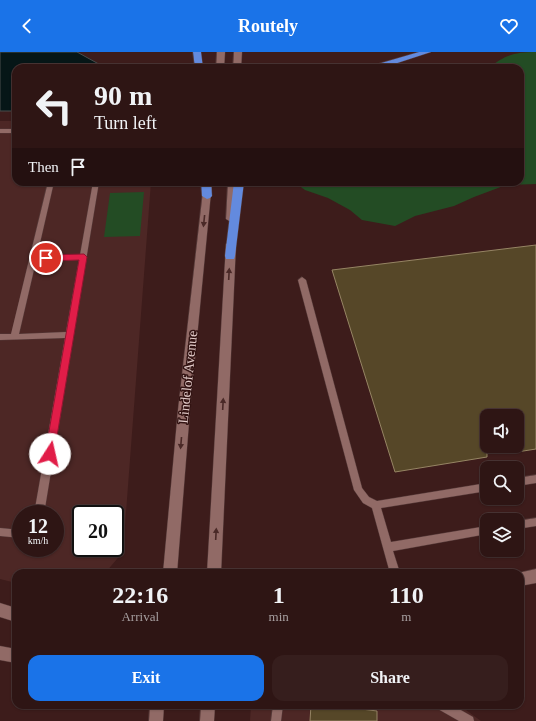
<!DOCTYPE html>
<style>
body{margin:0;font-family:"Times New Roman",serif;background:#361e1d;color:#f1f3f6;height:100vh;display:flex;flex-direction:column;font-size:15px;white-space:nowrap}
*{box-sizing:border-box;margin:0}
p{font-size:13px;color:#a79fa0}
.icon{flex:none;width:22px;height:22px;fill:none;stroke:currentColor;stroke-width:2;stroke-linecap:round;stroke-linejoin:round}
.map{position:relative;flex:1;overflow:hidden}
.sheet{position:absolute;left:12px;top:517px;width:512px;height:140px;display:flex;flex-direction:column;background:#2e1514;border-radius:12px;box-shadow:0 1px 3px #0004,0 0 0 1px #493434}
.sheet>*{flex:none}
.banner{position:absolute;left:12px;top:12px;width:512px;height:122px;border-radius:12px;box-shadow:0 1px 3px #0004,0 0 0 1px #493434;background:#2e1514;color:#f1f3f6;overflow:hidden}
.tools{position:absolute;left:480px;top:357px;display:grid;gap:8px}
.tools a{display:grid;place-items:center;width:44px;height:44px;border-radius:8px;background:#2e1514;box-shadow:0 1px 3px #0004,0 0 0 1px #493434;font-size:20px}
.speed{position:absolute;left:12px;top:453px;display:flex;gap:8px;font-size:20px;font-weight:700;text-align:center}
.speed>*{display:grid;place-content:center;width:52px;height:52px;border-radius:50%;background:#2e1514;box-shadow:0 1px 3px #0004,0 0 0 1px #493434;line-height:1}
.speed small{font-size:10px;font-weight:400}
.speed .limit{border:2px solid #111;border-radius:6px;background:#fff;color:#111}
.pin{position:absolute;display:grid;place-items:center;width:34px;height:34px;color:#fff;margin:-17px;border:2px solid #fff;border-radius:50%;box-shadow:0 1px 4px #0007}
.me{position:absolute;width:44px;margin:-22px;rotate:10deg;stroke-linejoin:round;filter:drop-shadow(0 0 3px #0008)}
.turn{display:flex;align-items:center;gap:14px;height:84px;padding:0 16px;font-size:18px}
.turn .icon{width:52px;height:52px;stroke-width:2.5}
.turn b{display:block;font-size:28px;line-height:34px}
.then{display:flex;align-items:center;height:38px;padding:0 16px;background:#0003;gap:8px;font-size:15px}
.eta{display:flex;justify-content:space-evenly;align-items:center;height:68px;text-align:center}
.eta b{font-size:24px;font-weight:700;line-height:28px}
.button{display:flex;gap:8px;margin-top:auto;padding:8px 16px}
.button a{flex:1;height:46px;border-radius:12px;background:#1a73e8;color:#fff;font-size:16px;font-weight:700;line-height:46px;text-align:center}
.button a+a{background:#361e1d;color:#f1f3f6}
header{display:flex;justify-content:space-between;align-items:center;height:52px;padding:0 16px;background:#1a73e8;color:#fff;font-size:18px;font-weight:700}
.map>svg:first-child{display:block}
.built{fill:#4d2725;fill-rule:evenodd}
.green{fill:#234c24}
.water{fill:#061617;stroke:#484d4d}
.building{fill:#564728;stroke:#968564}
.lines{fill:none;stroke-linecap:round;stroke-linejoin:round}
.service-casing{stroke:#543938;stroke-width:1}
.minor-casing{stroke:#543938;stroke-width:1}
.tertiary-casing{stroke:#543938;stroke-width:1}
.secondary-casing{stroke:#543938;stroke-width:1}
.motorway-casing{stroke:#543938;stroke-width:1}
.service{fill:#916a66;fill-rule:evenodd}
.minor{fill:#916a66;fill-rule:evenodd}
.tertiary{fill:#916a66;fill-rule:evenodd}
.secondary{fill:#916a66;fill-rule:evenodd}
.motorway{fill:#638ade;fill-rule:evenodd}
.oneway{fill:#4a2927}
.route{fill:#e11d48;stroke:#92132f}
.labels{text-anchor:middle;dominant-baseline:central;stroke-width:3;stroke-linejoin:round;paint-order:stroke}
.street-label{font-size:14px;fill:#e3ccca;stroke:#321312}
</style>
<header><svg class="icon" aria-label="back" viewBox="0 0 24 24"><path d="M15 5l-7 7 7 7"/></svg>Routely<svg class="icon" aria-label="heart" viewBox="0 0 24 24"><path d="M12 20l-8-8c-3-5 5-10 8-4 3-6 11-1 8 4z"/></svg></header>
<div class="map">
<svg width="536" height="669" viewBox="0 0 536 669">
<rect width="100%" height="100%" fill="#3d1c1b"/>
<path class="built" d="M 0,69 L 16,69 L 16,130 L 151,130 L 123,500 L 105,521 L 16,521 L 16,531 L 0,527 ZM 21,462 L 55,462 L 55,496 L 21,496 ZM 81,462 L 115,462 L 115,496 L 81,496 Z
M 251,653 L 459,653 L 481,669 L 250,669 Z"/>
<path class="green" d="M 536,0 L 536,132 L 506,133 L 474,145 L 454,154 L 415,164 L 395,174 L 362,168 L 350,158 L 328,146 L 305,138 L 294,130 L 520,130 L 520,16 L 489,16 C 505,3 515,0 536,0 Z
M 144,140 L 140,184 L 104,185 L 110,141 Z"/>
<path class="water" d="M 0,0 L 77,0 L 106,16 L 16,16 L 16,59 L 0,59 Z"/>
<path class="building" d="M 536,193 L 536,397 L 517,400 L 517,364 L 487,364 L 487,405 L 395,420 L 332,218 Z
M 311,653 L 330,653 L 377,659 L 377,669 L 310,669 Z"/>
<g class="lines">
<g class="service-casing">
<path id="service" d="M 0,77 L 16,77 L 16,81 L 0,81 Z
M 48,130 L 54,130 L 37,204 L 80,203 L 93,130 L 99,130 L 44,462 L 34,462 L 65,286 L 0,288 L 0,282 L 11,282 ZM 79,208 L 66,280 L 19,282 L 36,209 Z
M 302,225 L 306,228 L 362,436 L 369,445 L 377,449 L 487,431 L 487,439 L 381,456 L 391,490 L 487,474 L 487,482 L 393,499 L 400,521 L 390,521 L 372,456 L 363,451 L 354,438 L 298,228 Z
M 536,423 L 536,431 L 517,434 L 517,426 Z
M 536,466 L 536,474 L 517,477 L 517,469 Z
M 0,476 L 21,478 L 21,486 L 0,484 Z
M 273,653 L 283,653 L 281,669 L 271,669 Z
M 437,653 L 452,653 L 473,665 L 474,669 L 459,669 L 438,657 Z"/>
</g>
<g class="minor-casing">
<path id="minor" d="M 0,551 L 16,556 L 16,570 L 0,565 Z
M 0,594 L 16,597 L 16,611 L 0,608 Z"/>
</g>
<g class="tertiary-casing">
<path id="tertiary" d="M 536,517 L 536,531 L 520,534 L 520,521 L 518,521 Z"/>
</g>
<g class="secondary-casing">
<path id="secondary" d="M 217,0 L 225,0 L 224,16 L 216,16 Z
M 234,0 L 242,0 L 241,16 L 233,16 Z
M 204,130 L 212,130 L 190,358 L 177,521 L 163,521 L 178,358 Z
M 228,130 L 236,130 L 236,167 L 231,170 L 226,167 Z
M 231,189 L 236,192 L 221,521 L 207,521 L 226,192 Z
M 150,653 L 164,653 L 163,669 L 149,669 Z
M 201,653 L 215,653 L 214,669 L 200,669 Z"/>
</g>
<g class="motorway-casing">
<path id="motorway" d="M 193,0 L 201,0 L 203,16 L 195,16 Z
M 419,0 L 431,0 L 382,16 L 370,16 L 371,14 Z
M 201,130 L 211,130 L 212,144 L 210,146 L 207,147 L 202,144 Z
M 234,130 L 244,130 L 235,204 L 234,207 L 226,207 L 225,204 Z"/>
</g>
<use href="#service" class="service"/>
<use href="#minor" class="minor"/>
<use href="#tertiary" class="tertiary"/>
<use href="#secondary" class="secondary"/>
<use href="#motorway" class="motorway"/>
</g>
<defs><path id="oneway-solid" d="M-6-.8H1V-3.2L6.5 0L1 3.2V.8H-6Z"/></defs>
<g class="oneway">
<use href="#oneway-solid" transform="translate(204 169) rotate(96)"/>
<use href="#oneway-solid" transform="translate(229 222) rotate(-87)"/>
<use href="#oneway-solid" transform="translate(223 352) rotate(-87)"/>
<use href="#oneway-solid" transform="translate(181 391) rotate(95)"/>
<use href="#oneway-solid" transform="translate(216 482) rotate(-87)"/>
</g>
<path class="route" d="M 84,202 L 87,205 L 54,402 L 53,405 L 50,407 L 46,405 L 45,402 L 79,208 L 46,209 L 42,206 L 46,203 Z"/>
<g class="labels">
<g class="street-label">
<text transform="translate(188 325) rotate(-84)">Lindelof Avenue</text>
</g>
</g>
</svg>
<div class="tools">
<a><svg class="icon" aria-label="sound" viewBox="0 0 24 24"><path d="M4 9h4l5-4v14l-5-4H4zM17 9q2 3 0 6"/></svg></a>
<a><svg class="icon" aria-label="search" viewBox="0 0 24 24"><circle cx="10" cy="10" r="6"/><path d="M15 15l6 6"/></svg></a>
<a><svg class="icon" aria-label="layers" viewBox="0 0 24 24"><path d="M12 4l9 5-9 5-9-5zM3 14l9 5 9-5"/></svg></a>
</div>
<div class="speed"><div>12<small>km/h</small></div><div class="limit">20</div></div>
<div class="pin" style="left:46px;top:206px;background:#d93025"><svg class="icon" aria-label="arrive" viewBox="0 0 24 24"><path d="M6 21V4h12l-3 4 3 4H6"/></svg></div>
<svg class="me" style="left:50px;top:402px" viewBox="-20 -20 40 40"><circle r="19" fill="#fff"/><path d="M0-13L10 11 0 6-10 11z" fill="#e11d48"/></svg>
<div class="banner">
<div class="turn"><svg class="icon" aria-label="left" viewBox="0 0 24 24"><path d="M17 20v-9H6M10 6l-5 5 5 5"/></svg><div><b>90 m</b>Turn left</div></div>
<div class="then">Then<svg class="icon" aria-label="arrive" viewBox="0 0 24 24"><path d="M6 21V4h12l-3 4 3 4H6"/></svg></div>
</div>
<section class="sheet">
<div class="eta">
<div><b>22:16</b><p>Arrival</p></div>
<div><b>1</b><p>min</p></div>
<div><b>110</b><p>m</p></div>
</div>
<div class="button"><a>Exit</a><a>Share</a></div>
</section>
</div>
